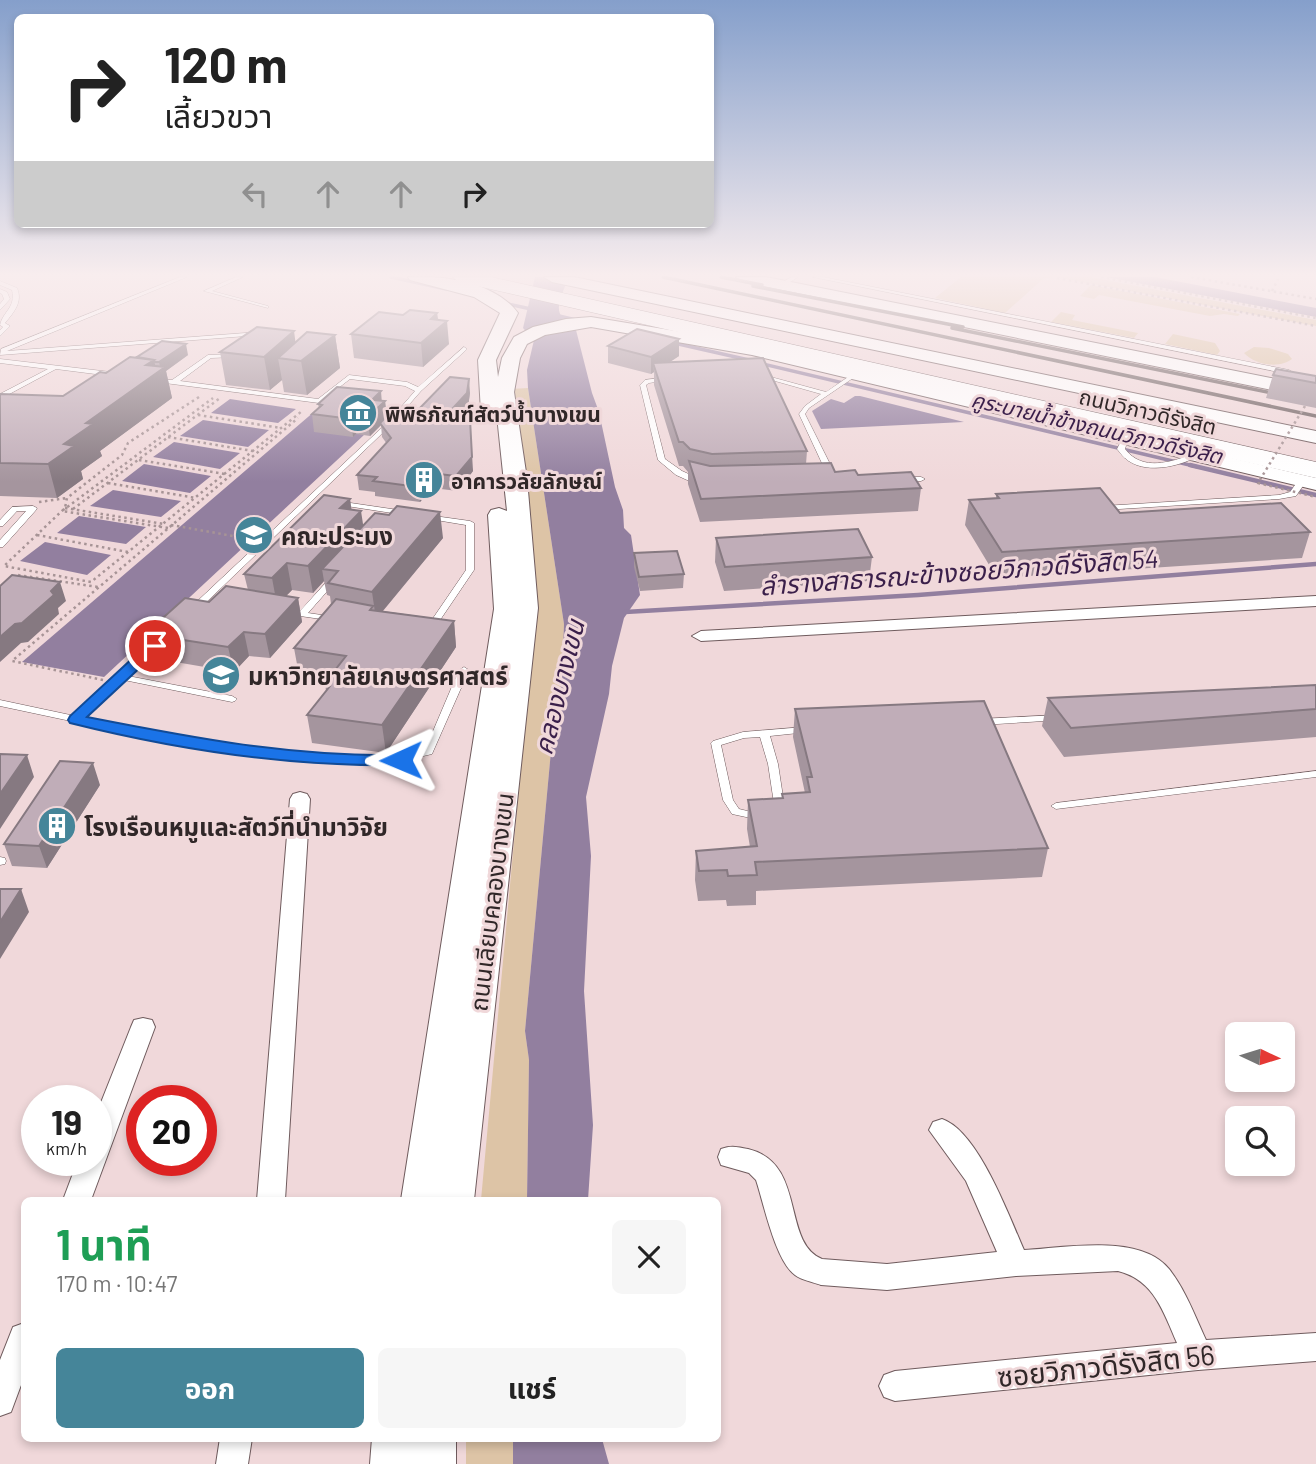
<!DOCTYPE html>
<html lang="th">
<meta charset="utf-8">
<style>
body{margin:0;font-family:Barlow,"Noto Sans Thai",sans-serif;background:#f6f6f6;color:#222;height:100vh;display:flex;flex-direction:column;font-size:26px;white-space:nowrap}
*{box-sizing:border-box;margin:0}
p{font-size:23px;color:#767676}
.icon{flex:none;width:38px;height:38px;fill:none;stroke:currentColor;stroke-width:2;stroke-linecap:round;stroke-linejoin:round}
.map{position:relative;flex:1;overflow:hidden}
.panel{position:absolute;left:21px;top:1197px;width:700px;height:245px;display:flex;flex-direction:column;background:#fff;border-radius:10px;box-shadow:0 4px 10px #0003}
.panel>*{flex:none}
.guide{position:absolute;left:14px;top:14px;width:700px;height:214px;border-radius:10px;box-shadow:0 4px 10px #0003;background:#fff;color:#222;overflow:hidden}
.needle{width:46px;rotate:94deg}
.tools{position:absolute;left:1225px;top:1022px;display:grid;gap:14px}
.tools a{display:grid;place-items:center;width:70px;height:70px;border-radius:10px;background:#fff;box-shadow:0 4px 10px #0003;font-size:35px}
.speed{position:absolute;left:21px;top:1085px;display:flex;gap:14px;font-size:35px;font-weight:700;text-align:center}
.speed>*{display:grid;place-content:center;width:91px;height:91px;border-radius:50%;background:#fff;box-shadow:0 4px 10px #0003;line-height:1}
.speed small{font-size:18px;font-weight:400}
.speed .limit{border:10px solid #d22;background:#fff;color:#111}
.pin{position:absolute;display:grid;place-items:center;width:60px;height:60px;color:#fff;margin:-30px;border:4px solid #fff;border-radius:50%;box-shadow:0 2px 7px #0007}
.me{position:absolute;width:77px;margin:-38px;rotate:269deg;stroke-linejoin:round;filter:drop-shadow(0 0 5px #0008)}
.turn{display:flex;align-items:center;gap:24px;height:147px;padding:0 35px;font-size:32px}
.turn .icon{width:91px;height:91px;stroke-width:2.5}
.turn b{display:block;font-size:49px;line-height:60px}
.lanes{display:flex;align-items:center;height:66px;padding:0 35px;background:#0003;justify-content:center;gap:35px;direction:ltr}
.lanes .off{opacity:.35}
.round{display:grid;place-items:center;flex:none;width:74px;height:74px;border-radius:10px;background:#f6f6f6}
.head{display:flex;align-items:center;justify-content:space-between;height:119px;padding:0 35px}
h1{font-size:42px;font-weight:700;line-height:52px;color:#1e9e55}
.action{display:flex;gap:14px;margin-top:auto;padding:14px 35px}
.action a{flex:1;height:80px;border-radius:10px;background:#458599;color:#fff;font-size:28px;font-weight:700;line-height:80px;text-align:center}
.action a+a{background:#f6f6f6;color:#222}
.map>svg:first-child{display:block}
.green{fill:#ddc4a6}
.water{fill:#927f9f}
.lines{fill:none;stroke-linecap:round;stroke-linejoin:round}
.stream-far1{stroke:#927f9f;stroke-width:3.5}
.stream{stroke:#927f9f;stroke-width:4.5}
.lane-casing{stroke:#6f5b5d;stroke-width:1}
.street-casing{stroke:#6f5b5d;stroke-width:2}
.secondary-casing{stroke:#6f5b5d;stroke-width:2}
.highway-casing{stroke:#6f5b5d;stroke-width:1}
.path{stroke:#a79496;stroke-width:2.5;stroke-dasharray:2.5 3.5;stroke-linecap:butt}
.lane{fill:#fff;fill-rule:evenodd}
.street{fill:#fff;fill-rule:evenodd}
.secondary{fill:#fff;fill-rule:evenodd}
.highway{fill:#fff;fill-rule:evenodd}
.rail{stroke:#6e6061;stroke-width:3.5}
.path-bridge{stroke:#a79496;stroke-width:2.5;stroke-dasharray:2.5 3.5;stroke-linecap:butt}
.wall{fill:#a5959e}
.shaded-wall{fill:#867981}
.building{fill:#c0adb8;stroke:#867981;stroke-width:2}
.route{fill:#1a73e8;stroke:#114b97;stroke-width:2}
.labels{text-anchor:middle;dominant-baseline:central;stroke-width:6;stroke-linejoin:round;paint-order:stroke}
.far-street-label{font-size:21px;fill:#302728;stroke:#f0d8da}
.far-poi-label{font-size:21px;font-weight:bold;fill:#302728;stroke:#f0d8da;text-anchor:start}
.far-water-label{font-size:21px;font-style:italic;fill:#3a1f4a;stroke:#f0d8da}
.poi-label{font-size:24px;font-weight:bold;fill:#302728;stroke:#f0d8da;text-anchor:start}
.street-label{font-size:24px;fill:#302728;stroke:#f0d8da}
.water-label{font-size:26px;font-style:italic;fill:#3a1f4a;stroke:#f0d8da}
.near-street-label{font-size:28px;fill:#302728;stroke:#f0d8da}
</style>
<div class="map">
<svg width="1316" height="1464" viewBox="0 0 1316 1464">
<rect width="100%" height="100%" fill="#f0d8da"/>
<path class="green" d="M 961,277 L 1090,277 L 1316,320 L 1316,326 L 1056,277 L 1044,278 L 1005,313 L 935,298 Z
M 1091,285 L 1240,314 L 1238,316 L 1224,314 L 1210,316 L 1099,295 L 1094,299 L 1080,296 Z
M 1061,312 L 1075,315 L 1072,320 L 1138,333 L 1134,338 L 1051,322 Z
M 1173,334 L 1215,343 L 1220,351 L 1217,355 L 1165,344 Z
M 1269,348 L 1288,354 L 1292,359 C 1279,369 1255,365 1244,353 L 1254,347 Z
M 528,388 L 564,624 L 562,677 L 551,751 L 525,1031 L 529,1060 L 527,1200 L 481,1200 L 529,679 L 510,389 Z
M 466,1439 L 513,1439 L 513,1464 L 466,1464 Z"/>
<path class="water" d="M 535,277 L 568,277 C 560,304 549,312 576,330 L 592,393 L 599,412 L 615,487 L 623,510 L 624,528 L 631,535 L 640,595 L 624,618 L 612,666 L 609,694 L 586,797 L 591,856 L 584,991 L 593,1125 L 588,1200 L 527,1200 L 529,1060 L 525,1031 L 551,751 L 562,677 L 564,624 L 528,388 L 527,370 L 534,340 L 523,328 Z
M 1106,277 L 1155,277 L 1316,308 L 1316,317 Z
M 855,396 L 860,396 L 964,422 L 821,429 L 812,411 L 831,399 L 844,403 Z
M 230,399 L 296,409 L 278,423 L 211,413 Z
M 329,399 L 393,408 L 104,677 L 22,662 Z
M 203,420 L 269,430 L 248,447 L 180,436 Z
M 174,442 L 240,453 L 220,469 L 153,457 Z
M 144,464 L 211,476 L 190,493 L 122,481 Z
M 113,490 L 181,501 L 161,517 L 90,506 Z
M 79,516 L 146,527 L 126,544 L 57,533 Z
M 45,542 L 111,555 L 87,575 L 20,561 Z
M 513,1439 L 602,1439 L 609,1464 L 513,1464 Z"/>
<g class="lines">
<path class="stream-far1" d="M 391,277 L 446,289
M 503,303 L 531,309
M 555,315 L 576,320
M 674,343 L 749,360
M 759,363 L 1198,467"/>
<path class="stream" d="M 1190,465 L 1316,495
M 625,612 L 918,595 L 1316,564"/>
<g class="lane-casing">
<path id="lane" d="M 180,277 L 187,277 L 7,351 L 258,332 L 261,334 L 260,335 L 0,355 L 1,349 Z
M 236,277 L 243,277 L 212,291 L 268,306 L 268,308 L 204,291 Z
M 792,277 L 798,277 L 785,285 L 781,285 L 781,283 Z
M 813,277 L 823,277 L 1289,370 L 1292,372 L 1289,374 Z
M 0,281 L 17,288 C 23,302 14,312 5,323 L 10,326 L 0,336 L 0,330 L 3,327 L 0,325 C 3,311 16,308 12,290 L 0,285 Z
M 0,289 L 7,292 L 10,299 L 0,310 L 0,304 L 4,299 L 2,294 L 0,293 Z
M 464,347 L 467,349 L 466,350 L 421,391 L 393,423 L 196,612 L 190,612 L 189,610 L 190,608 L 389,421 L 415,391 L 405,386 L 350,379 L 319,403 L 157,382 L 155,381 L 155,379 L 172,380 L 208,355 L 232,354 L 234,355 L 234,357 L 211,358 L 180,381 L 318,399 L 349,375 L 407,382 L 418,387 Z
M 0,359 L 111,372 L 114,374 L 111,376 L 56,369 L 0,399 L 0,394 L 48,369 L 0,363 Z
M 854,373 L 859,374 L 809,408 L 805,414 L 835,474 L 831,476 L 827,474 L 799,414 L 805,406 L 821,394 L 768,379 L 771,377 L 826,392 Z
M 667,377 L 670,379 L 669,380 L 649,383 L 646,385 L 665,459 L 682,471 L 702,480 L 702,484 L 696,484 L 676,475 L 658,460 L 640,385 L 645,380 Z
M 1125,437 L 1128,439 L 1125,449 C 1143,472 1170,462 1194,454 L 1198,456 C 1179,467 1143,475 1125,458 C 1124,458 1118,450 1117,449 L 1122,439 Z
M 901,477 L 921,477 L 925,479 L 921,481 L 901,481 Z
M 1300,478 L 1306,478 L 1307,480 L 1296,496 L 1279,499 L 1103,510 L 1099,508 L 1103,506 L 1279,495 L 1290,492 Z
M 337,501 L 405,511 L 409,513 L 405,515 L 340,505 L 336,503 Z
M 33,506 L 37,508 L 36,510 L 3,547 L 0,547 L 0,540 L 26,511 L 17,511 L 3,526 L 0,526 L 0,520 L 12,507 Z
M 427,515 L 470,521 L 474,523 L 474,570 L 434,629 L 431,630 L 427,627 L 466,570 L 466,525 L 430,519 L 427,519 Z
M 331,577 L 337,577 L 338,579 L 308,613 L 335,617 L 336,619 L 335,621 L 286,614 L 285,612 L 289,609 L 300,611 Z
M 159,639 L 162,640 L 163,642 L 162,644 L 128,676 L 232,696 L 237,699 L 235,701 L 232,702 L 124,680 L 84,718 C 144,730 204,742 264,749 C 318,756 372,762 425,750 L 459,670 L 464,667 L 469,670 L 432,754 C 374,769 316,762 257,754 C 170,743 85,724 0,706 L 0,700 L 75,716 L 156,640 Z
M 1057,715 L 1062,718 L 1060,720 L 981,725 L 976,722 L 981,719 Z
M 805,727 L 810,730 L 808,732 L 770,736 L 778,764 L 785,810 L 780,813 L 775,810 L 768,764 L 760,737 L 744,738 L 721,745 L 733,800 L 739,809 L 764,815 L 765,817 L 760,820 L 732,814 L 723,800 L 711,743 L 713,741 L 743,732 Z
M 1316,771 L 1316,777 L 1056,809 L 1051,806 L 1056,803 Z
M 0,857 L 5,858 L 6,861 L 5,864 L 0,865 Z"/>
</g>
<g class="street-casing">
<path id="street" d="M 1316,596 L 1316,606 L 701,641 L 692,636 L 701,631 Z
M 300,792 L 307,794 L 310,799 L 285,1200 L 257,1200 L 290,799 L 293,794 Z
M 143,1018 L 152,1020 L 155,1027 L 91,1200 L 63,1200 L 78,1160 L 96,1160 L 96,1115 L 131,1027 L 134,1020 Z
M 942,1119 C 978,1131 1009,1216 1024,1250 C 1065,1248 1140,1233 1169,1269 C 1185,1289 1195,1316 1206,1340 L 1316,1333 L 1316,1361 L 1198,1370 L 895,1401 L 884,1397 L 879,1386 L 884,1375 L 895,1371 L 1177,1343 C 1163,1311 1154,1280 1118,1271 L 1016,1276 L 887,1290 L 821,1285 C 813,1282 801,1280 795,1275 C 775,1260 764,1204 756,1180 L 749,1173 L 721,1165 L 718,1157 L 721,1149 C 732,1145 737,1147 748,1149 C 807,1163 781,1242 822,1259 L 887,1264 L 997,1252 L 966,1181 L 929,1130 L 933,1122 Z
M 24,1323 L 24,1377 L 11,1412 L 0,1416 L 0,1360 L 13,1327 Z
M 220,1438 L 252,1438 L 248,1464 L 216,1464 Z"/>
</g>
<g class="secondary-casing">
<path id="secondary" d="M 408,277 C 444,275 495,282 518,313 L 496,360 L 498,377 L 502,358 L 514,337 L 533,327 L 566,319 L 591,317 L 736,341 L 1316,478 L 1316,490 L 752,355 L 591,327 L 545,335 L 527,344 L 520,358 L 514,392 L 527,479 L 538,608 L 474,1200 L 401,1200 L 494,609 L 488,515 L 491,510 L 499,508 L 507,511 L 497,416 L 484,416 L 481,412 L 478,360 L 500,313 L 474,297 L 410,280 Z
M 544,277 L 574,277 L 1316,431 L 1316,443 L 552,282 Z
M 736,277 L 766,277 L 1316,387 L 1316,399 L 744,282 Z
M 372,1438 L 456,1438 L 456,1464 L 370,1464 Z"/>
</g>
<g class="highway-casing">
<path id="highway" d="M 453,277 L 491,277 L 1316,462 L 1316,478 L 464,283 L 457,281 Z"/>
</g>
<path class="path" d="M 1101,277 L 1316,318
M 1191,277 L 1316,299
M 1057,278 L 1316,326
M 1272,291 L 1278,279
M 199,397 L 128,443 L 122,455 L 67,498 L 65,508 L 4,566 L 91,582 L 302,411
M 198,415 L 281,428
M 168,437 L 253,451
M 139,460 L 225,474
M 108,483 L 196,498
M 39,502 L 67,498
M 65,508 L 164,524
M 73,509 L 220,398
M 171,525 L 250,539
M 168,528 L 62,511 L 213,398
M 37,535 L 128,552
M 18,575 L 98,587
M 103,680 L 12,661 L 298,418"/>
<use href="#lane" class="lane"/>
<use href="#street" class="street"/>
<use href="#secondary" class="secondary"/>
<use href="#highway" class="highway"/>
<path class="rail" d="M 663,277 L 1316,416
M 721,277 L 762,285
M 753,286 L 963,327
M 952,328 L 1316,402"/>
<path class="path-bridge" d="M 1305,406 L 1258,483 L 1316,497"/>
</g>
<path class="wall" d="M 437,313 L 438,320 L 449,344 L 423,367 L 354,358 L 351,334 L 403,315 Z
M 335,335 L 340,368 L 307,395 L 284,392 L 282,380 L 270,390 L 226,385 L 220,352 L 296,342 Z
M 608,346 L 679,356 L 670,362 L 807,451 L 806,464 L 835,472 L 921,488 L 918,511 L 700,522 L 688,484 L 688,472 L 683,466 L 679,466 L 654,385 L 654,372 L 651,374 L 608,363 Z
M 188,355 L 166,371 L 172,398 L 100,451 L 102,456 L 81,471 L 83,479 L 57,498 L 0,496 L 0,394 L 63,396 L 137,357 Z
M 1273,375 L 1316,376 L 1316,408 L 1266,398 Z
M 470,393 L 468,407 L 457,419 L 473,471 L 458,491 L 432,488 L 420,502 L 375,496 L 375,492 L 359,490 L 357,475 L 387,444 L 382,437 L 381,425 L 370,436 L 356,434 L 353,437 L 314,432 L 312,414 L 319,408 L 318,404 L 385,401 L 387,417 L 419,409 Z
M 996,494 L 1120,513 L 1310,532 L 1302,558 L 997,578 L 965,525 L 969,500 L 996,498 Z
M 350,499 L 351,510 L 363,526 L 443,538 L 383,611 L 454,621 L 456,647 L 386,753 L 312,743 L 307,715 L 326,691 L 325,683 L 328,679 L 299,675 L 294,648 L 331,604 L 330,596 L 327,595 L 324,581 L 313,593 L 292,590 L 286,596 L 298,598 L 302,622 L 270,658 L 249,656 L 234,672 L 152,658 L 145,634 L 209,602 L 248,590 L 244,574 Z
M 716,538 L 872,557 L 869,581 L 724,591 L 715,562 Z
M 634,553 L 684,574 L 683,588 L 640,591 L 634,567 Z
M 1316,685 L 1316,737 L 1064,757 L 1042,726 L 1048,698 Z
M 795,709 L 1048,848 L 1042,877 L 756,891 L 756,905 L 727,906 L 726,900 L 698,901 L 695,880 L 696,851 L 750,847 L 747,829 L 748,800 L 782,798 L 782,794 L 805,793 L 793,737 Z
M 100,785 L 47,868 L 12,866 L 4,844 Z"/>
<path class="shaded-wall" d="M 437,313 L 439,328 L 447,321 L 449,344 L 423,367 L 421,343 L 431,319 Z
M 294,331 L 298,361 L 278,358 L 282,380 L 270,390 L 264,357 Z
M 335,335 L 340,368 L 307,395 L 301,361 Z
M 679,339 L 679,356 L 656,371 L 653,363 L 654,372 L 651,374 L 651,357 Z
M 186,344 L 188,355 L 166,371 L 172,398 L 100,451 L 102,456 L 81,471 L 83,479 L 57,498 L 48,464 L 64,444 L 146,365 L 154,360 L 157,373 L 161,371 L 159,362 Z
M 469,379 L 470,393 L 468,407 L 443,435 L 442,420 Z
M 381,391 L 382,404 L 385,401 L 387,419 L 380,423 L 381,425 L 370,436 L 367,418 L 372,400 Z
M 354,416 L 356,434 L 353,437 L 351,419 Z
M 470,419 L 473,471 L 458,491 L 456,476 Z
M 430,473 L 432,488 L 420,502 L 418,487 Z
M 350,499 L 353,520 L 361,511 L 365,537 L 322,569 L 324,581 L 313,593 L 308,566 L 340,508 Z
M 440,512 L 443,538 L 376,619 L 372,592 Z
M 287,563 L 292,590 L 277,605 L 272,578 Z
M 60,582 L 66,601 L 58,608 L 59,614 L 28,642 L 21,643 L 0,662 L 0,637 Z
M 298,598 L 302,622 L 270,658 L 265,634 Z
M 454,621 L 456,647 L 386,753 L 382,725 Z
M 244,632 L 249,656 L 234,672 L 228,647 Z
M 27,755 L 34,777 L 0,829 L 0,794 Z
M 93,763 L 100,785 L 47,868 L 39,846 Z
M 21,889 L 29,912 L 0,959 L 0,922 Z"/>
<path class="building" d="M 410,310 L 437,313 L 431,319 L 447,321 L 421,343 L 351,334 L 379,312 L 403,315 Z
M 257,327 L 294,331 L 264,357 L 220,352 Z
M 637,329 L 679,339 L 651,357 L 608,346 Z
M 307,332 L 335,335 L 301,361 L 278,358 Z
M 162,341 L 186,344 L 159,362 L 155,362 L 154,360 L 137,357 Z
M 130,357 L 154,360 L 146,365 L 165,367 L 86,423 L 93,424 L 64,444 L 74,446 L 48,464 L 0,463 L 0,394 L 63,396 L 100,372 L 106,373 Z
M 763,358 L 807,451 L 712,454 L 690,449 L 683,442 L 679,442 L 653,363 Z
M 1276,369 L 1316,376 L 1316,383 L 1273,375 Z
M 450,377 L 469,379 L 467,393 L 442,420 L 470,419 L 472,457 L 456,476 L 430,473 L 418,487 L 373,481 L 377,477 L 357,475 L 391,438 L 380,423 L 397,406 L 419,409 Z
M 337,387 L 381,391 L 372,400 L 385,401 L 367,418 L 354,416 L 351,419 L 312,414 L 322,405 L 318,404 Z
M 689,461 L 710,466 L 831,463 L 835,472 L 855,470 L 858,475 L 911,472 L 921,488 L 701,499 Z
M 1100,488 L 1120,513 L 1281,503 L 1310,532 L 1002,552 L 969,500 L 999,498 L 996,494 Z
M 324,495 L 350,499 L 340,508 L 361,511 L 308,566 L 287,563 L 272,578 L 244,574 Z
M 397,506 L 440,512 L 372,592 L 328,583 L 338,571 L 322,569 L 375,513 L 389,515 Z
M 858,529 L 872,557 L 725,567 L 716,538 Z
M 677,551 L 684,574 L 639,577 L 634,553 Z
M 12,575 L 60,582 L 51,591 L 54,595 L 22,623 L 15,624 L 0,637 L 0,586 Z
M 226,586 L 298,598 L 265,634 L 244,632 L 228,647 L 145,634 L 185,598 L 209,602 Z
M 336,599 L 373,606 L 370,610 L 454,621 L 382,725 L 307,715 L 330,686 L 325,683 L 346,656 L 294,648 Z
M 1316,685 L 1316,709 L 1071,728 L 1048,698 Z
M 984,701 L 1048,848 L 755,862 L 757,875 L 728,876 L 727,870 L 699,871 L 696,851 L 757,846 L 748,800 L 783,798 L 782,794 L 810,792 L 807,777 L 812,777 L 795,709 Z
M 0,754 L 27,755 L 0,794 Z
M 60,761 L 93,763 L 39,846 L 4,844 Z
M 0,889 L 21,889 L 0,922 Z"/>
<linearGradient id="sky" x2="0" y2="1"><stop stop-color="#859fcb"/><stop offset="0.57" stop-color="#f8edee"/><stop offset="1" stop-color="#f8edee" stop-opacity="0"/></linearGradient>
<rect width="1316" height="482" fill="url(#sky)"/>
<path class="route" d="M 155,642 L 162,646 L 160,649 L 87,717 C 194,738 292,757 401,755 L 409,760 L 401,765 C 291,767 178,750 70,723 L 68,720 L 70,716 L 149,643 Z"/>
<defs>
<g id="museum-disc" transform="scale(2.0125)"><circle r="9.5" fill="#458599" stroke="#f0d8da"/><path d="M0-6L6-3V-2H-6V-3ZM-5-1h2V3h-2ZM-1-1h2V3h-2ZM3-1h2V3H3ZM-6 4H6V6H-6Z" fill="#fff"/></g>
<g id="building-disc" transform="scale(2.0125)"><circle r="9.5" fill="#458599" stroke="#f0d8da"/><path d="M-4-6H4V6H1V3H-1V6H-4ZM-2.5-4.3h1.7v1.8h-1.7ZM.8-4.3h1.7v1.8H.8ZM-2.5-1h1.7V.8h-1.7ZM.8-1h1.7V.8H.8Z" fill="#fff"/></g>
<g id="university-disc" transform="scale(2.0125)"><circle r="9.5" fill="#458599" stroke="#f0d8da"/><path d="M0-5L7-2L0 1L-7-2ZM-4 1L0 2.5L4 1V4Q0 6-4 4Z" fill="#fff"/></g>
</defs>
<g fill-rule="evenodd">
<use href="#museum-disc" x="358" y="413"/>
<use href="#building-disc" x="424" y="480"/>
<use href="#university-disc" x="254" y="535"/>
<use href="#university-disc" x="221" y="675"/>
<use href="#building-disc" x="57" y="826"/>
</g>
<g class="labels">
<g class="far-street-label">
<text transform="translate(1148 411) rotate(13)">ถนนวิภาวดีรังสิต</text>
</g>
<g class="far-poi-label">
<text x="385" y="413">พิพิธภัณฑ์สัตว์น้ำบางเขน</text>
<text x="451" y="480">อาคารวลัยลักษณ์</text>
</g>
<g class="far-water-label">
<text transform="translate(1097 427) rotate(13)">คูระบายน้ำข้างถนนวิภาวดีรังสิต</text>
</g>
<g class="poi-label">
<text x="281" y="535">คณะประมง</text>
<text x="248" y="675">มหาวิทยาลัยเกษตรศาสตร์</text>
<text x="84" y="826">โรงเรือนหมูและสัตว์ที่นำมาวิจัย</text>
</g>
<g class="street-label">
<text transform="translate(491 902) rotate(-83)">ถนนเลียบคลองบางเขน</text>
</g>
<g class="water-label">
<text transform="translate(959 571) rotate(-4)">ลำรางสาธารณะข้างซอยวิภาวดีรังสิต 54</text>
<text transform="translate(558 687) rotate(-76)">คลองบางเขน</text>
</g>
<g class="near-street-label">
<text transform="translate(1106 1365) rotate(-6)">ซอยวิภาวดีรังสิต 56</text>
</g>
</g>
</svg>
<div class="tools">
<a><svg class="needle" viewBox="-14 -14 28 28"><path d="M0-13l5 13h-10z" fill="#e53935"/><path d="M0 13l5-13h-10z" fill="#767676"/></svg></a>
<a><svg class="icon" aria-label="search" viewBox="0 0 24 24"><circle cx="10" cy="10" r="6"/><path d="M15 15l6 6"/></svg></a>
</div>
<div class="speed"><div>19<small>km/h</small></div><div class="limit">20</div></div>
<div class="pin" style="left:155px;top:646px;background:#d93025"><svg class="icon" aria-label="arrive" viewBox="0 0 24 24"><path d="M6 21V4h12l-3 4 3 4H6"/></svg></div>
<svg class="me" style="left:401px;top:760px" viewBox="-20 -20 40 40"><path d="M0-17L14 15 0 8-14 15z" fill="#1a73e8" stroke="#fff" stroke-width="4"/></svg>
<div class="guide">
<div class="turn"><svg class="icon" aria-label="right" viewBox="0 0 24 24"><path d="M7 20v-9h11M14 6l5 5-5 5"/></svg><div><b>120 m</b>เลี้ยวขวา</div></div>
<div class="lanes"><svg class="icon off" aria-label="left" viewBox="0 0 24 24"><path d="M17 20v-9H6M10 6l-5 5 5 5"/></svg><svg class="icon off" aria-label="ahead" viewBox="0 0 24 24"><path d="M12 20V5M6 11l6-6 6 6"/></svg><svg class="icon off" aria-label="ahead" viewBox="0 0 24 24"><path d="M12 20V5M6 11l6-6 6 6"/></svg><svg class="icon" aria-label="right" viewBox="0 0 24 24"><path d="M7 20v-9h11M14 6l5 5-5 5"/></svg></div>
</div>
<section class="panel">
<div class="head"><div><h1>1 นาที</h1><p>170 m · 10:47</p></div><a class="round"><svg class="icon" aria-label="close" viewBox="0 0 24 24"><path d="M6 6l12 12M18 6L6 18"/></svg></a></div>
<div class="action"><a>ออก</a><a>แชร์</a></div>
</section>
</div>
